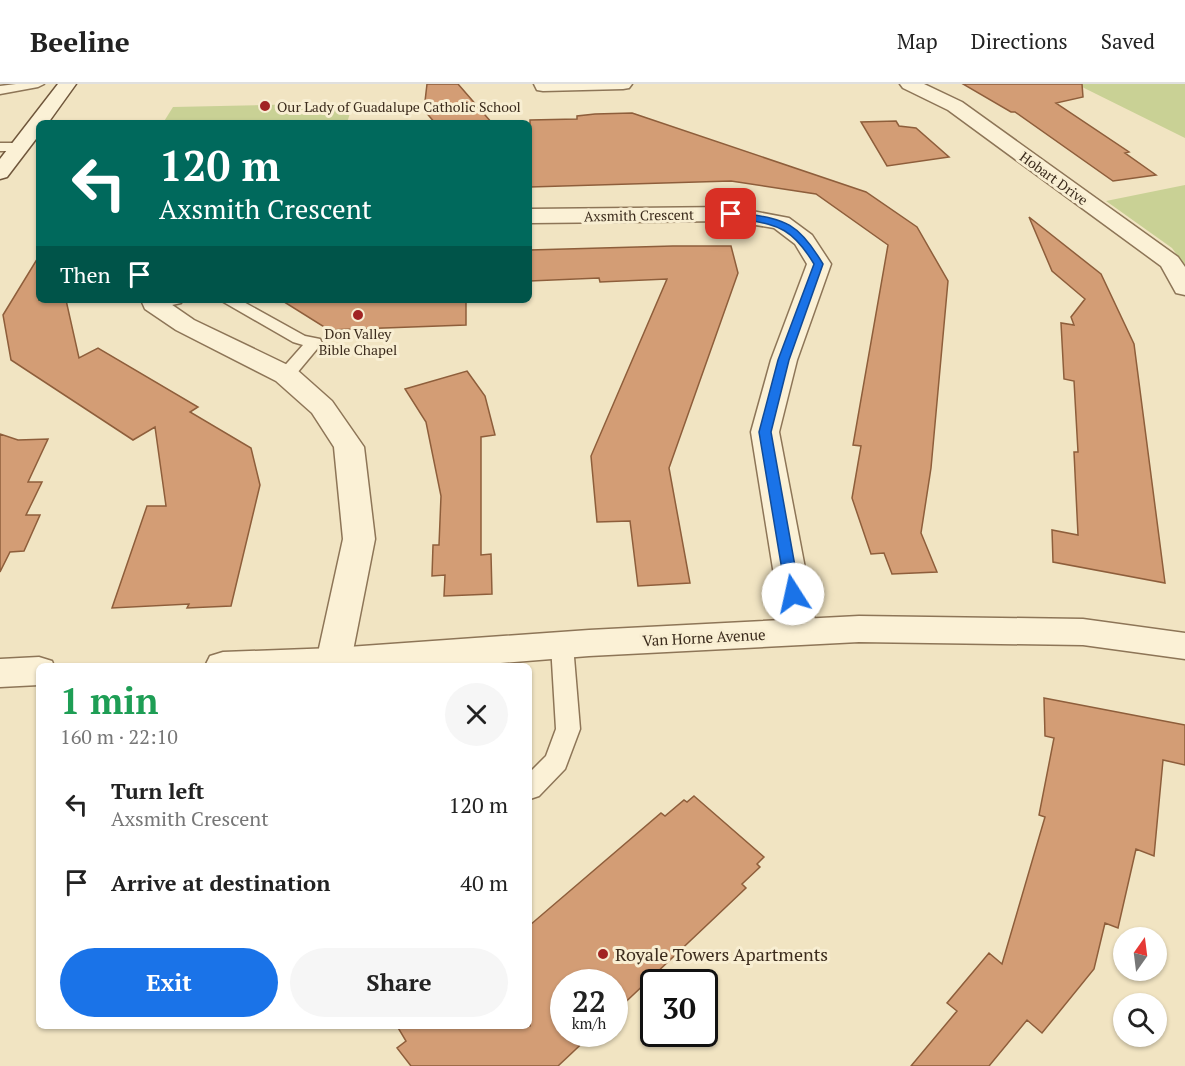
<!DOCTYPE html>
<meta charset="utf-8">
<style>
body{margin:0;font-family:"PT Serif",serif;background:#f6f6f6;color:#222;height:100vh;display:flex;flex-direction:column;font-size:22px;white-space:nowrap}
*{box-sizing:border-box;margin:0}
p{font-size:20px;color:#767676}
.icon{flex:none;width:33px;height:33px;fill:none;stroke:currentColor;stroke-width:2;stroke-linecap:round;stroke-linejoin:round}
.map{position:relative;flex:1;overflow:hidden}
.panel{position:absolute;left:36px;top:579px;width:496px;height:366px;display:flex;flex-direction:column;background:#fff;border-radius:9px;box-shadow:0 2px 4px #0004}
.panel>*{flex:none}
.guide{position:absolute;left:36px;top:36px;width:496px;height:183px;border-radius:9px;box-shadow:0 2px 4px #0004;background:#00695c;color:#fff;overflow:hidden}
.needle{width:39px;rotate:14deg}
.fabs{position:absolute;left:1113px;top:843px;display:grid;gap:12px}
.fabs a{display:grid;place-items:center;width:54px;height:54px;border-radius:50%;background:#fff;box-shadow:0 2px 4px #0004;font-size:30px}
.speed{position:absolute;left:550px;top:885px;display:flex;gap:12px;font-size:30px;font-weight:700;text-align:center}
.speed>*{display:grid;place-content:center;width:78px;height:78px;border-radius:50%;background:#fff;box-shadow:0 2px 4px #0004;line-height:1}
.speed small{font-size:15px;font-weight:400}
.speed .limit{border:3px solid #111;border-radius:9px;background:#fff;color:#111}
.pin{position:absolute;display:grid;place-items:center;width:51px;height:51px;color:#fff;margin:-26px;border-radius:12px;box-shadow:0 3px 9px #0006}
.me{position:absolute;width:66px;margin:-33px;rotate:350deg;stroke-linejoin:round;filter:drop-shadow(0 0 4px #0008)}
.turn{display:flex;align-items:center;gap:21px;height:126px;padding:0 24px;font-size:27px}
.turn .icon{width:78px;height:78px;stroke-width:2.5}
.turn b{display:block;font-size:42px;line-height:51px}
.then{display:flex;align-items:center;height:57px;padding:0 24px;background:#0003;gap:12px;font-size:22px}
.round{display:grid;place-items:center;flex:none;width:63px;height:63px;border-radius:32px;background:#f6f6f6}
.overview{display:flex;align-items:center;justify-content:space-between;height:102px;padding:0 24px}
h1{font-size:36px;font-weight:800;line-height:45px;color:#1e9e55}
.action{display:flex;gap:12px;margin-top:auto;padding:12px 24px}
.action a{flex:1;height:69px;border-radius:36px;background:#1a73e8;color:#fff;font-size:24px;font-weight:800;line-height:69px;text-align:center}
.action a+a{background:#f6f6f6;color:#222}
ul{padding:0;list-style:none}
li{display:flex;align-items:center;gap:18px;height:78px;padding:0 24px}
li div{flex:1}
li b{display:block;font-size:22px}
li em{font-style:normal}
header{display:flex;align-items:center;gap:36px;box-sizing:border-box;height:84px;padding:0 30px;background:#fff;border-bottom:2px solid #e0e0e0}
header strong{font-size:28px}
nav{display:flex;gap:33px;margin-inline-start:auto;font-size:21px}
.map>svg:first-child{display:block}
.green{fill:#c9d195}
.building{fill:#d39d75;stroke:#8e5e3b;stroke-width:1.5}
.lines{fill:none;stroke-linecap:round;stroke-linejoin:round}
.service-casing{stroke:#8d7557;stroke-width:3}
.minor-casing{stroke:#8d7557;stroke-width:3}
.tertiary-casing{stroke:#8d7557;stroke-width:3}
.secondary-casing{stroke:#6f563b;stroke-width:3}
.service{fill:#fbf1d6;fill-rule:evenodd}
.minor{fill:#fbf1d6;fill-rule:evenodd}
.tertiary{fill:#fbf1d6;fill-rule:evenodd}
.secondary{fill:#fbf1d6;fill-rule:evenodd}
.route{fill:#1a73e8;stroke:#114b97;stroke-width:1.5}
.poi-dot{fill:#a12423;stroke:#f8eed2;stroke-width:2}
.labels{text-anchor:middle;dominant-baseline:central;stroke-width:6;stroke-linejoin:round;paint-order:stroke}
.far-poi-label{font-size:14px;fill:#3c2c1d;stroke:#f8eed2;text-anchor:start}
.far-street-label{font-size:14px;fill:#3c2c1d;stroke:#f8eed2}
.street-label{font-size:15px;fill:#3c2c1d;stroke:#f8eed2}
.near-poi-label{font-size:18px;fill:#3c2c1d;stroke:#f8eed2;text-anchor:start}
</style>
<header>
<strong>Beeline</strong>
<nav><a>Map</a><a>Directions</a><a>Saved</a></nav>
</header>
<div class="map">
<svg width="1185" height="982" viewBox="0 0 1185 982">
<rect width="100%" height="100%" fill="#f1e4c2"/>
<path class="green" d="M 1076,0 L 1185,0 L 1185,54 Z
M 353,19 L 347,39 L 163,39 L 173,23 Z
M 1185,101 L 1185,182 L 1172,164 L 1106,117 Z"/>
<path class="building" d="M 427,0 L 458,0 L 492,39 L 435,39 L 424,26 Z
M 963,0 L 1082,0 L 1083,13 L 1056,19 L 1129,68 L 1125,69 L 1156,91 L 1113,97 L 1015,28 L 1011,28 Z
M 632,29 L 866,108 L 917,143 L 948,197 L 931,384 L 921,449 L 937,488 L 892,490 L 884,469 L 871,470 L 852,414 L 861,362 L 853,361 L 888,161 L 816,110 L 731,97 L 530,103 L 530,36 L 577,35 L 577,32 L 595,30 Z
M 896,37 L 899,42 L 916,44 L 949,73 L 887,82 L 861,38 Z
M 1029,133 L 1101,190 L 1134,260 L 1165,499 L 1053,478 L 1052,446 L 1078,451 L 1074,368 L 1078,368 L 1074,297 L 1064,295 L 1061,239 L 1074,241 L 1071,233 L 1085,215 L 1052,187 Z
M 673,162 L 731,162 L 738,189 L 669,384 L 690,499 L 638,502 L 630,437 L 597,438 L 591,372 L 667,195 L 600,198 L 599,194 L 530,197 L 530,166 Z
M 39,172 L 39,216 L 66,216 L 79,274 L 98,264 L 198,323 L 190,328 L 251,364 L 260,401 L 231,522 L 187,524 L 189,520 L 112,524 L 147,422 L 166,422 L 155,343 L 133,356 L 11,276 L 3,231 Z
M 281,216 L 466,216 L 466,241 L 329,246 Z
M 467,287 L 485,312 L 495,351 L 481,353 L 481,471 L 491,470 L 492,510 L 444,512 L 445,491 L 432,492 L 433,461 L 439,461 L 441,412 L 426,338 L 405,305 Z
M 0,350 L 18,356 L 48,355 L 28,398 L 42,398 L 26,431 L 40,431 L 24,467 L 10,468 L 0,488 Z
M 1044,614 L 1185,641 L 1185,681 L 1163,676 L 1154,772 L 1136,765 L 1118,844 L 1105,839 L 1094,885 L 1042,949 L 1027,936 L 989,982 L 911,982 L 957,927 L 947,919 L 989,869 L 1002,880 L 1045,733 L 1039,731 L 1054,654 L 1045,652 Z
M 694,712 L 764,773 L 757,780 L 760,783 L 742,800 L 746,804 L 615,928 L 615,898 L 564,898 L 564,950 L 592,950 L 558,982 L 411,982 L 397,964 L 406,957 L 397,942 L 530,942 L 530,841 L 661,729 L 665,732 L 684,716 L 687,718 Z"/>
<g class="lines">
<g class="service-casing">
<path id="service" d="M 16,0 L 44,0 L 38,3 L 0,10 L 0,2 Z
M 0,59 L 19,59 L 25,63 L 19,67 L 0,67 Z
M 151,216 L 183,216 L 181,219 L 154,225 L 146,220 Z
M 220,216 L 240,216 L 305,252 L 320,255 L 322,259 L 292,295 L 280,295 L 277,291 L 280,287 L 303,261 L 293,258 Z
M 562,552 L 570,555 L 573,561 L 580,645 L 565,685 L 539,712 L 530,715 L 530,688 L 546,672 L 556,645 L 551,561 L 554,555 Z"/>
</g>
<g class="minor-casing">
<path id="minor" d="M 534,0 L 632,0 L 629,4 L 623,5 L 543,7 L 537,6 Z
M 900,0 L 924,0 L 962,18 L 1178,173 L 1185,183 L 1185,211 L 1176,209 L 1161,182 L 948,26 L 903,4 Z
M 731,123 L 789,134 L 812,151 L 831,180 L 797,276 L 779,348 L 817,547 L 812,556 L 800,560 L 788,556 L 783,547 L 751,348 L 771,276 L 807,180 L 795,160 L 774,144 L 731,137 L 530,139 L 530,125 Z
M 141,216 L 165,216 L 194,236 L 296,285 L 332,317 L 364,363 L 375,455 L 350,582 L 318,582 L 316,578 L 343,455 L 334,363 L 312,329 L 276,297 L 176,246 L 145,225 Z"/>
</g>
<g class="tertiary-casing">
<path id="tertiary" d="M 859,532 L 1083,535 L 1185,549 L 1185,575 L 1083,561 L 859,558 L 589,572 L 463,582 L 205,582 L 210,572 L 223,568 L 334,564 L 589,546 Z
M 39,573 L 52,577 L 54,582 L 39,582 L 39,601 L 0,603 L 0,575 Z"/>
</g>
<g class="secondary-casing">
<path id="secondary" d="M 58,0 L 76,0 L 48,39 L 39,39 L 39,51 L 7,93 L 0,95 L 0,75 Z"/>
</g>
<use href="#service" class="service"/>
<use href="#minor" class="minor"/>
<use href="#tertiary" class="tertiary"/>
<use href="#secondary" class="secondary"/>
</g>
<path class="route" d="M 731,127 C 782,136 795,133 823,180 L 789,276 L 771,348 L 800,510 L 793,515 L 786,510 L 759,348 L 778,276 L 814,180 C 788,137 773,142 728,132 L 728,128 Z"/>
<g class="poi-dot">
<circle cx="265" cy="22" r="6"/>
<circle cx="358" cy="231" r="6"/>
<circle cx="603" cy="870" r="6"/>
</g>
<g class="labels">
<g class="far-poi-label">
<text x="277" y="22">Our Lady of Guadalupe Catholic School</text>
<text x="358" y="249" text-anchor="middle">Don Valley<tspan x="358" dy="16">Bible Chapel</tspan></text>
</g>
<g class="far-street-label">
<text transform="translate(1054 94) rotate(36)">Hobart Drive</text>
<text transform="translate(639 131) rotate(-1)">Axsmith Crescent</text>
</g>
<g class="street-label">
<text transform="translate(704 553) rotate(-3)">Van Horne Avenue</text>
</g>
<g class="near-poi-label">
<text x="615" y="870">Royale Towers Apartments</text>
</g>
</g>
</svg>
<div class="fabs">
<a><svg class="needle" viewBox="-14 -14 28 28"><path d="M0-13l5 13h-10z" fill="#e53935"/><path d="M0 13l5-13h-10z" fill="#767676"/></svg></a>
<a><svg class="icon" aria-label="search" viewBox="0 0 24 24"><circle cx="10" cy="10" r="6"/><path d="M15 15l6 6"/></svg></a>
</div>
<div class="speed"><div>22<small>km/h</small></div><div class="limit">30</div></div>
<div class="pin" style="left:731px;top:130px;background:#d93025"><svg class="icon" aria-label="arrive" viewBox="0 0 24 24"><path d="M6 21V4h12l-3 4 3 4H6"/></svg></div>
<svg class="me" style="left:793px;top:510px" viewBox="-20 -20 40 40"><circle r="19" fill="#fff"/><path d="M0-13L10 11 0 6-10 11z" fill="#1a73e8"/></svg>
<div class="guide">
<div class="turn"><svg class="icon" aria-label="left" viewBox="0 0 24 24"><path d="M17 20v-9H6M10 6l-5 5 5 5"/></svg><div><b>120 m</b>Axsmith Crescent</div></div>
<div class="then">Then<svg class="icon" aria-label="arrive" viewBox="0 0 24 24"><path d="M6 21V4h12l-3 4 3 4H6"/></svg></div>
</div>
<section class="panel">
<div class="overview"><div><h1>1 min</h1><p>160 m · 22:10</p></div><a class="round"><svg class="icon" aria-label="close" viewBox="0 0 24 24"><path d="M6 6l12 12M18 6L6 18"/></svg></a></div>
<ul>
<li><svg class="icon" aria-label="left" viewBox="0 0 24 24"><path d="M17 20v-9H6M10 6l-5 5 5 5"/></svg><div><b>Turn left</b><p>Axsmith Crescent</p></div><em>120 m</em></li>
<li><svg class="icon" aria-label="arrive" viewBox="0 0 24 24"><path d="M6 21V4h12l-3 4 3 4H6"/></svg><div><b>Arrive at destination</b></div><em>40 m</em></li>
</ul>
<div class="action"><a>Exit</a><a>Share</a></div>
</section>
</div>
